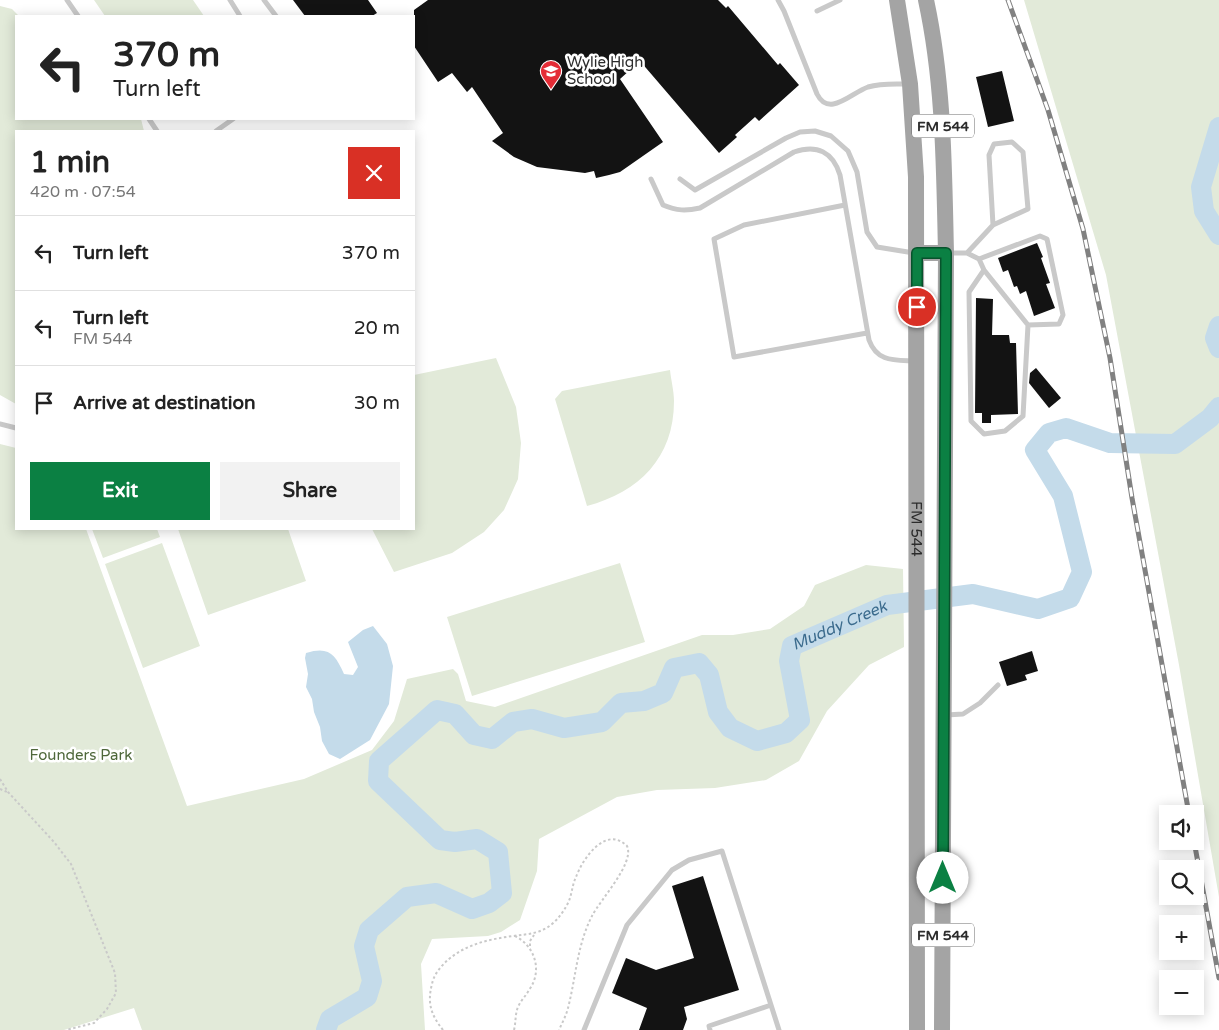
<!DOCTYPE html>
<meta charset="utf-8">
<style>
body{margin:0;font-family:"Varela Round",sans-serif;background:#f2f2f2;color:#222;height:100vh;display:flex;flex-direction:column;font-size:19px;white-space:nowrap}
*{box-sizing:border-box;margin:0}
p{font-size:16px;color:#767676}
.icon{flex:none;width:28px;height:28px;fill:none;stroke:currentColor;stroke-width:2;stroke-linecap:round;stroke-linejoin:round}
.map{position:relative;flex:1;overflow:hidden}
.panel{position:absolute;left:15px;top:130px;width:400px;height:400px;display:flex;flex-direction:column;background:#fff;border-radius:0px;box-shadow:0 2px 12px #0003}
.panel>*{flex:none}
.banner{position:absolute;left:15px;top:15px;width:400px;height:105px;border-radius:0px;box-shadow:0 2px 12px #0003;background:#fff;color:#222;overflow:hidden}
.fabs{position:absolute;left:1159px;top:805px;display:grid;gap:10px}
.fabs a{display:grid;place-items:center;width:45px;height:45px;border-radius:0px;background:#fff;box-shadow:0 2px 12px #0003;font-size:25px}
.pin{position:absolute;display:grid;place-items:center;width:42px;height:42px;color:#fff;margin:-21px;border:2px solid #fff;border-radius:50%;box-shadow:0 1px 5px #0007}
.me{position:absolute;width:55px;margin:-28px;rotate:0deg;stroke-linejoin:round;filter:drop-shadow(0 0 4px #0008)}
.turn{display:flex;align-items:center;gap:18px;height:105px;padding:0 15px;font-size:22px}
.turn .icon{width:65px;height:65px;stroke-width:2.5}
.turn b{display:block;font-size:35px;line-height:42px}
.round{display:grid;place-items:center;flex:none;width:52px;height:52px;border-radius:0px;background:#f2f2f2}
.summary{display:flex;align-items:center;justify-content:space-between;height:85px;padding:0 15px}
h1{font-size:30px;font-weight:800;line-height:38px}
.cta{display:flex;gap:10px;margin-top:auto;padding:10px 15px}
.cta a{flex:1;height:58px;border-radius:0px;background:#0b8043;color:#fff;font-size:20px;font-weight:800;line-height:58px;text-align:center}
.cta a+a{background:#f2f2f2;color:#222}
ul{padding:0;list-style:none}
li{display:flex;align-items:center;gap:15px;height:75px;padding:0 15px;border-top:1px solid #e0e0e0}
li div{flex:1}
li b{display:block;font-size:19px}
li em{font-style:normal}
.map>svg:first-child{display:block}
.green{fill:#e2ead9}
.water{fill:#c4dbea}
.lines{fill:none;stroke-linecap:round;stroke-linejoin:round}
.river{stroke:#c4dbea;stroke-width:20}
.building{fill:#131313}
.path{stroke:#c9c9c9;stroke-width:2;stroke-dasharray:2.5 2.5;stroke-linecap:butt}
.lane{stroke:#c9c9c9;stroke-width:5}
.primary{stroke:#a4a4a4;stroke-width:16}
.rail-casing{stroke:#818181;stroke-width:5}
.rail{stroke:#fff;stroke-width:3;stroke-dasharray:9;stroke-linecap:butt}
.route-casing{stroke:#07532c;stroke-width:12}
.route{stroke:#0b8043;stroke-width:9}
.labels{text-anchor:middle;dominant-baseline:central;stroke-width:5;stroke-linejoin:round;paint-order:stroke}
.shield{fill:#fff;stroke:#6b6b6b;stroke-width:1}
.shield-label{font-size:14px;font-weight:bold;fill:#2c2c2c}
.poi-label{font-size:15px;fill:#2c2c2c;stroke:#fff;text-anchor:start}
.street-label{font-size:15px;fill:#2c2c2c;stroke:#fff}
.park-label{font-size:15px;fill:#4e673a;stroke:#fff}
.water-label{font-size:16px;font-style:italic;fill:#3b6b8d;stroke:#fff}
</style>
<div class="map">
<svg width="1219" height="1030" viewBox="0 0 1219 1030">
<rect width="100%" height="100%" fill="#fff"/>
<path class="green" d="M 94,0 L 193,0 L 204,16 L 105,16 Z
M 1024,0 L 1219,0 L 1219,897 L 1179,665 L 1106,275 Z
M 0,6 L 12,9 L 19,16 L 16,16 L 16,119 L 141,119 L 144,131 L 16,131 L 16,404 L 0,395 Z
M 496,358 L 516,407 L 521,443 L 518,479 L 504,510 L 484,532 L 452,553 L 394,572 L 372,529 L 414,529 L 414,375 Z
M 670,370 C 671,380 674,391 674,401 C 674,458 639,492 587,506 L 555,399 L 562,391 Z
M 0,444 L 16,448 L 16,529 L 86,529 L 187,806 L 304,779 L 372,750 L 394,721 L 407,679 L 453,669 L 458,674 L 466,701 L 495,707 L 702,635 L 733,635 L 770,629 L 804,606 L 815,585 L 866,565 L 903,569 L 904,647 L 869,665 L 827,711 L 799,761 L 766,780 L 715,788 L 657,790 L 617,797 L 539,839 L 537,871 L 520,920 L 501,932 L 488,936 L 432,939 L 421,964 L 425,1030 L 142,1030 L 134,1008 L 64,1030 L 0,1030 Z
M 92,529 L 157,529 L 160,537 L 103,558 Z
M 178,529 L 288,529 L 306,581 L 208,615 Z
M 162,543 L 200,646 L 143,668 L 105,564 Z
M 620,563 L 645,642 L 472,696 L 447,617 Z"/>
<path class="water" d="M 373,626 L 387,644 L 393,666 L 389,704 L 370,740 L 340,759 L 329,754 L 322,741 L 320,727 L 314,712 L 312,699 L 306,687 L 308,674 L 305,658 L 306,653 C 329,646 335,654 344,674 L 353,675 L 358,667 L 348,642 L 363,630 Z"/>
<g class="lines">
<g class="river">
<path d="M 1219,127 L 1201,187 L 1204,211 L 1219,235"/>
<path d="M 1219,326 L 1215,338 L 1219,348"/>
<path id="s1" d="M 326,1030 L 330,1019 L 367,997 L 372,981 L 364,946 L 369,930 L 407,897 L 436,893 L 472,909 L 489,903 L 502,893 L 498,852 L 477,839 L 455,842 L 440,840 L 378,781 L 379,761 L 437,710 L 455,714 L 474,735 L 492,739 L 513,722 L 532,719 L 564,728 L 602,722 L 621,703 L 644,701 L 663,693 L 674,668 L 699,663 L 709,675 L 718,712 L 730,728 L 757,741 L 786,733 L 800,720 L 789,661 L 792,646 L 887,605 L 973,594 L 1038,609 L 1070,598 L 1082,572 L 1063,496 L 1035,450 L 1049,433 L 1066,428 L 1110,443 L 1175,444 L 1210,418 L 1219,407"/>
</g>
</g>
<path class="building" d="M 293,0 L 368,0 L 377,13 L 372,16 L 305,16 Z
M 428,0 L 718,0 L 726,8 L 728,6 L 778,65 L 780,63 L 799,85 L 759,121 L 755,117 L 735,135 L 737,137 L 719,153 L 640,61 L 620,79 L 663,142 L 620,172 L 609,175 L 596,178 L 594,171 L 585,173 L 537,167 L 514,157 L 492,141 L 503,133 L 472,87 L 467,92 L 452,73 L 438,82 L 414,46 L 414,10 Z
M 1002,71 L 1014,121 L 988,127 L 976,77 Z
M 1037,243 L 1043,257 L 1041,258 L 1050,283 L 1046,284 L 1055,308 L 1034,316 L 1026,291 L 1020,294 L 1017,286 L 1014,287 L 1008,270 L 1003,272 L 998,258 Z
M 976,298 L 993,299 L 992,335 L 1009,335 L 1010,343 L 1016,343 L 1018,414 L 991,415 L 991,423 L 982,423 L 982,413 L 975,413 Z
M 1036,368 L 1061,398 L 1049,408 L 1029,383 L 1030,373 Z
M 1032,651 L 1038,671 L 1025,675 L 1027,680 L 1007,686 L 999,662 Z
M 703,876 L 739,990 L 684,1007 L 687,1019 L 683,1030 L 639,1030 L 647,1008 L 612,993 L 626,958 L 656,970 L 694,958 L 672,886 Z"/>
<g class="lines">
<path class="path" d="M 0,779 L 8,792 L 54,842 L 71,864 L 115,973 L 116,993 L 107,1009 L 94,1023 L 66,1030
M 0,789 L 7,792
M 530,946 L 530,941 L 534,935
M 443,1030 C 431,1015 427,1003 432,984 C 434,974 441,966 449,959 C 467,944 490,939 513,936 C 528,934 540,934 552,924 C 559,918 564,911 568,903 C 572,895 572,885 576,877 C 583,858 606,825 627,846 C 635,863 600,900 592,916 C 577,945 576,977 568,1008 C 566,1016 562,1023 559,1030
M 514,1030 C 516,1022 515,1014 518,1007 C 521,1000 526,996 529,990 C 543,971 535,946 515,936"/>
<path class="lane" d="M 67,0 L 78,16
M 230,0 L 240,16
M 264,0 L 276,16
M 778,0 L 784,11 L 817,94 C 829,118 851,93 868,87 C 881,83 893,84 907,84
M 817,11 L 840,0
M 149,119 L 157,131
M 216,131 L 233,119
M 651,179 L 663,205 C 677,211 686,211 700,208 L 794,152 C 817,144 833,152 840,175 L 869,340 C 877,362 894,360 914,361
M 680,179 L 695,190 L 786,138 L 800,132 L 815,131 L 831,136 L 848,151 L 857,172 L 867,232 L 877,247 L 914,253
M 845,205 L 744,225 L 714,239 L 734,357 L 867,333
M 949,253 L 967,253 L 993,225 L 989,155 L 994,144 L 1012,142 L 1023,152 L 1028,209 L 993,225
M 967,253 L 979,259 L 984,270 L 1028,325
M 979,259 L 1040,236 L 1047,239 L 1063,315 L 1059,324 L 1028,325 L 1023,416 L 1005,431 L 984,434 L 971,421 L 969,292 L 984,270
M 0,424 L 16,428
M 946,715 L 963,714 L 980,703 L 998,685
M 771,1005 L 779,1030
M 584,1030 L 627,925 L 672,870 L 689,860 L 722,851 L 771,1005 L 709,1026 L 710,1030"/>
<g class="primary">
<path id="s2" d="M 897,0 L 910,84 L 916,177 L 917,1030"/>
<path d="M 926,0 C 944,83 944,168 946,253 L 942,1030"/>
<path d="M 917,253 L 946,253"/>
</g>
<g class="rail-casing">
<path id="rail" d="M 1008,0 L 1048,110 L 1083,229 L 1110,358 L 1132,498 L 1189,814
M 1194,841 L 1219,978"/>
</g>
<use href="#rail" class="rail"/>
</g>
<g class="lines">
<g class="route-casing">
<path id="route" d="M 917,307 L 917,253 L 946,253 L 943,878"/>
</g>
<use href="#route" class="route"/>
</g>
<defs>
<g id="school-pin" transform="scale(1.125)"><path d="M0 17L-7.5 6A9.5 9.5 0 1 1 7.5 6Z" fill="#e42c36" stroke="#fff"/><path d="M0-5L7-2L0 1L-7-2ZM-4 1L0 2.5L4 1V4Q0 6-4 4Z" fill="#fff"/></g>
</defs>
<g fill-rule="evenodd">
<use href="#school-pin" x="551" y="71"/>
</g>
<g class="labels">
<g class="shield">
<rect x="912" y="114.5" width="62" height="23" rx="4"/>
<rect x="912" y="923.5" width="62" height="23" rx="4"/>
</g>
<g class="shield-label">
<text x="943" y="126">FM 544</text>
<text x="943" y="935">FM 544</text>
</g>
<g class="poi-label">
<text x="567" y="62">Wylie High<tspan x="567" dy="17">School</tspan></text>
</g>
<g class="street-label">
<text stroke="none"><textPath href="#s2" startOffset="530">FM 544</textPath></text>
</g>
<g class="park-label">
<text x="81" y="755">Founders Park</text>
</g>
<g class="water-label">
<text stroke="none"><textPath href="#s1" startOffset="1150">Muddy Creek</textPath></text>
</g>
</g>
</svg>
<div class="fabs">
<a><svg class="icon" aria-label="sound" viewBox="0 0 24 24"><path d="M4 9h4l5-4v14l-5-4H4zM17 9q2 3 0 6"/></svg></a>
<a><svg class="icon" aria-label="search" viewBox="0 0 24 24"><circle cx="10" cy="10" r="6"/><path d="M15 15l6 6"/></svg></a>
<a>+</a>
<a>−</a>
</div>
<div class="pin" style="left:917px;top:307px;background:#d93025"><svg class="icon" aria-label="arrive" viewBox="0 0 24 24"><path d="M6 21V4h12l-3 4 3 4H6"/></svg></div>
<svg class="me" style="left:943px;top:878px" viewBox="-20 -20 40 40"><circle r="19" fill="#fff"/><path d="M0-13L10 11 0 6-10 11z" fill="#0b8043"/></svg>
<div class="banner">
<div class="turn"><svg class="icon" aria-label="left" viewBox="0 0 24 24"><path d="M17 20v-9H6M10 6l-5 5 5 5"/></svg><div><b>370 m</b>Turn left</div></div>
</div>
<section class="panel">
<div class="summary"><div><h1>1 min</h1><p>420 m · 07:54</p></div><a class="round" style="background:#d93025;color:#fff"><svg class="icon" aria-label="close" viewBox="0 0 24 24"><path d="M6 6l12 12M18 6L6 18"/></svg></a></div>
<ul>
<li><svg class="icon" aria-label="left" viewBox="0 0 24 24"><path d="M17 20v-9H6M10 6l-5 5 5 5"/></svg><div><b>Turn left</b></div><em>370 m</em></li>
<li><svg class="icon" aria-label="left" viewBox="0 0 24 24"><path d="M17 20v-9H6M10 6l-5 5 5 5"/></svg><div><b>Turn left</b><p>FM 544</p></div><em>20 m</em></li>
<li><svg class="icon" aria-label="arrive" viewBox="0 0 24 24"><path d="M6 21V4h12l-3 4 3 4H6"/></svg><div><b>Arrive at destination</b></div><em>30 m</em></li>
</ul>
<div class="cta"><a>Exit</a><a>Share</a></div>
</section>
</div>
